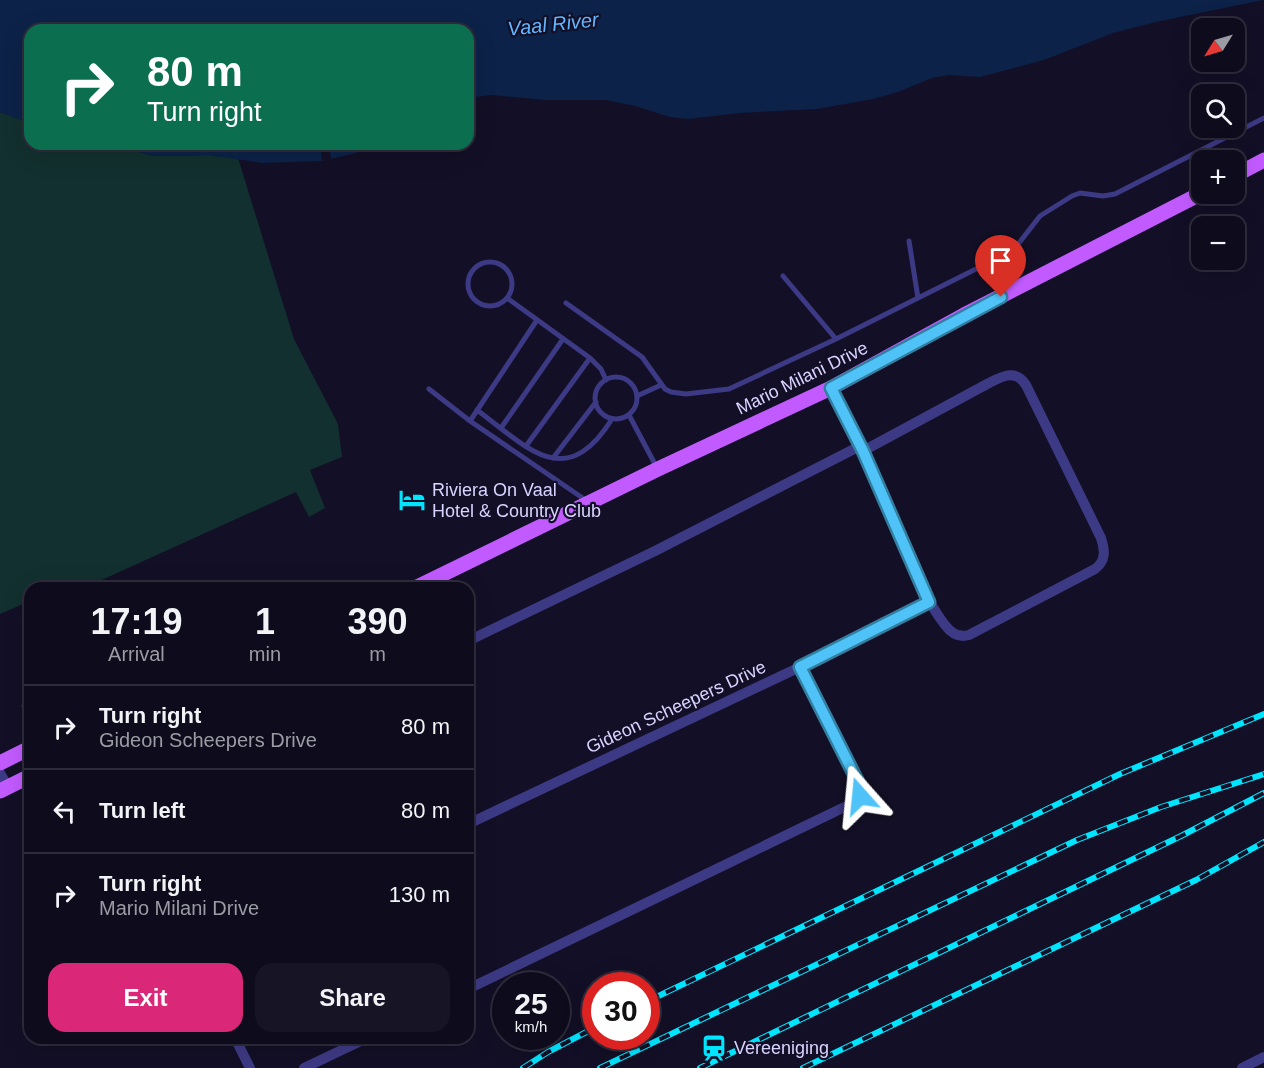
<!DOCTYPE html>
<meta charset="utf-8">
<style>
body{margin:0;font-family:Helvetica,sans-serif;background:#171425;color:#f1f3f6;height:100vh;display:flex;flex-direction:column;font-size:22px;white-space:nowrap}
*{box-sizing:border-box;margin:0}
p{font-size:20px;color:#9b9ba3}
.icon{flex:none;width:33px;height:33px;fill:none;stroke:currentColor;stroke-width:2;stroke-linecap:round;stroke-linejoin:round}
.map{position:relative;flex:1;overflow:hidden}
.sheet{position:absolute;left:24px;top:582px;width:450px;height:462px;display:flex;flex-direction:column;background:#0e0b1c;border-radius:18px;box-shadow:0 6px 24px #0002,0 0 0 2px #2e2b3b}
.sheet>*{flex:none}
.hud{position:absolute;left:24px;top:24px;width:450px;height:126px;border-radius:18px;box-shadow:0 6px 24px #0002,0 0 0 2px #2e2b3b;background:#0b6e4f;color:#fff;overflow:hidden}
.needle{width:39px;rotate:233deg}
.tools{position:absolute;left:1191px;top:18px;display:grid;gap:12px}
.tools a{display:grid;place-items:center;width:54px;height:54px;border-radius:12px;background:#0e0b1c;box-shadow:0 6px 24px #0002,0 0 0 2px #2e2b3b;font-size:30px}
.speed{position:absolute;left:492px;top:972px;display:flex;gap:12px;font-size:30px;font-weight:700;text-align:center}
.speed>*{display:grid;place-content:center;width:78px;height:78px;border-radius:50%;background:#0e0b1c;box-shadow:0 6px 24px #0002,0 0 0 2px #2e2b3b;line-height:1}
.speed small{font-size:15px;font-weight:400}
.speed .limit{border:9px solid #d22;background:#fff;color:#111}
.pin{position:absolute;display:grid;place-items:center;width:51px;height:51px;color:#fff;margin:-62px -26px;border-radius:50% 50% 50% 0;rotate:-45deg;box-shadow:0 0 6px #0007}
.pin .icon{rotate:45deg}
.me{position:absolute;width:66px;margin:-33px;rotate:342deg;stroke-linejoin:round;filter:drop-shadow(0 0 4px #0008)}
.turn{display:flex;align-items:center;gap:21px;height:126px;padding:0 24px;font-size:27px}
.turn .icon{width:78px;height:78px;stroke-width:2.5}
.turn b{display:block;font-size:42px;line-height:51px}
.eta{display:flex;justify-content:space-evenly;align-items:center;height:102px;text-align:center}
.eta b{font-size:36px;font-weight:800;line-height:42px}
.action{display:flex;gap:12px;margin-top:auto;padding:12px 24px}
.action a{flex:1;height:69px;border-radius:18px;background:#db2777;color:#fff;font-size:24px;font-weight:800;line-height:69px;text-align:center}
.action a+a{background:#171425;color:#f1f3f6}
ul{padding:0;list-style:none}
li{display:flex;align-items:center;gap:18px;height:84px;padding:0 24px;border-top:2px solid #2e2b3b}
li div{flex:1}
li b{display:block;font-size:22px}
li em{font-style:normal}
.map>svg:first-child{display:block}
.green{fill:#12302f}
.water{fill:#0c2248}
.pier{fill:#130f26}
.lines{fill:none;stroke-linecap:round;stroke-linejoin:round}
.lane{stroke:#3d3a85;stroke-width:5}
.street{stroke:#3d3a85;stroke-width:10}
.primary{stroke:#c25bff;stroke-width:15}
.rail-casing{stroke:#00e5ff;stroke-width:6}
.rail{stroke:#130f26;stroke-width:4;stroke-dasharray:11;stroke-linecap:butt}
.route-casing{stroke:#337fa1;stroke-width:15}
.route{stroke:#4fc3f7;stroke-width:10}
.labels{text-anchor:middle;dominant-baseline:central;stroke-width:4.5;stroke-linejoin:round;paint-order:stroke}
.street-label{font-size:18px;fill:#d9d4ff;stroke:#130f26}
.poi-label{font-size:18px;fill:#d9d4ff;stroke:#130f26;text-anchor:start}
.water-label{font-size:20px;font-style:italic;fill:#62b6ff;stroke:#130f26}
</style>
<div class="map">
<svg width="1264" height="1068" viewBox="0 0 1264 1068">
<rect width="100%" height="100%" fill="#130f26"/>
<path class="green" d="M 0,112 L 30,123 L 30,144 L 111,144 L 153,156 L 209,155 L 238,158 L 294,339 L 338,424 L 342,457 L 310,470 L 325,508 L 309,517 L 296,492 L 84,588 L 30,588 L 30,601 L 0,614 Z"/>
<path class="water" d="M 0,0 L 1263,0 L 1156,22 L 1113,33 L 1044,60 L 980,77 L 949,75 L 932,78 L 898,92 L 873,99 L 817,109 L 740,113 L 688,119 L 670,117 L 635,106 L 605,100 L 545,100 L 491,95 L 468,98 L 468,30 L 30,30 L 30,123 L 0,112 Z
M 111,144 L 363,144 L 363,147 L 356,153 L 322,161 L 262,163 L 209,155 L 153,156 Z"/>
<path class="pier" d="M 320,144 L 329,144 L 331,159 L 322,161 Z"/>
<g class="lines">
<path class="lane" d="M 909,241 L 918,298
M468 284a22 22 0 1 1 44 0a22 22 0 1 1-44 0Z
M 783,276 L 836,339
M 507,298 L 590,358 L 601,369 L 606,380
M 566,303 L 642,357 L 665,389 L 671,392 L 686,394 L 720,390 L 729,389 L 836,339 L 994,260 L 1019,243 L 1040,216 L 1072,196 L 1080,193 L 1103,196 L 1115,194 L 1264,118
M595 398a21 21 0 1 1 42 0a21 21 0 1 1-42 0Z
M 429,389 L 470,421 L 587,501
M 637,396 L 661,385
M 477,410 C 529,449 566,492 612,419
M 629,415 L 657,468
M 470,421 L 537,320
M 501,428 L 563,339
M 526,446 L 590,358
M 553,458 L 596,402
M 24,706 L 30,703"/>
<path class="street" d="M 831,388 C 855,435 877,482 898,530 C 912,562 923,597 945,625 C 951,633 959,638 969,635 L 1095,569 C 1106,561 1105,550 1101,538 L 1026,385 C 1016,369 1003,376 989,383 L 863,451
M 468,641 L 655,551 L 860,446
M 0,773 L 8,787
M 468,824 L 800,667 L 929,602
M 468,989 L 857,801 L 860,794 L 859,785 L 800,667
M 235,1038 L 250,1068
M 304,1068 L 367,1038
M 1242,1068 L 1264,1057"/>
<path class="primary" d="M 1234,176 L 1264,160
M 415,588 L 658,469 L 831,388 L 964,315 L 1202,193
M 0,763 L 30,748
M 0,791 L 30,776"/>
<g class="rail-casing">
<path id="rail" d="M 646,1002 L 1120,774 L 1264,714
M 523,1068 L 548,1052 L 596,1027
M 600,1068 L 1077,840 L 1161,807 L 1264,774
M 700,1068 L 1181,836 L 1264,793
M 803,1068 L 1196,880 L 1264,842"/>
</g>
<use href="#rail" class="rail"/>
</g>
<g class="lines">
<g class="route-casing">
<path id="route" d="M 860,796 L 859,784 L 800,667 L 929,602 L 863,451 L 831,388 L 1001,297"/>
</g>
<use href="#route" class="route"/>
</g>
<defs>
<g id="hotel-bare" transform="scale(2.07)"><path d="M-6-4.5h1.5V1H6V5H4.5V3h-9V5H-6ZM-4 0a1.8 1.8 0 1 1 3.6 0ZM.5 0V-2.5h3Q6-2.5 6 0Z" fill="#00e5ff" stroke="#130f26" stroke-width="2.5" paint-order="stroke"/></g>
<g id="station-bare" transform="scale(2.07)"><path d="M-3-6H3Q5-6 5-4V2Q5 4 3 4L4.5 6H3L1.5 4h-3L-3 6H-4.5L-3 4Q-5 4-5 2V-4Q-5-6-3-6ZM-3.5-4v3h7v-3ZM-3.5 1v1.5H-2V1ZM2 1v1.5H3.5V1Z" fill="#00e5ff" stroke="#130f26" stroke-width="2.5" paint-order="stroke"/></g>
</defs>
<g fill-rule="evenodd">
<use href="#hotel-bare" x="412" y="500"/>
<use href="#station-bare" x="714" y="1048"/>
</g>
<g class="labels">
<g class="street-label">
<text transform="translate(802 378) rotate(-26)">Mario Milani Drive</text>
<text transform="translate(676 707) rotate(-25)">Gideon Scheepers Drive</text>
</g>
<g class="poi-label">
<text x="432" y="490">Riviera On Vaal<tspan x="432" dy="21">Hotel &amp; Country Club</tspan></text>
<text x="734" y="1048">Vereeniging</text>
</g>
<g class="water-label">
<text transform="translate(553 24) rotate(-6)">Vaal River</text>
</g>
</g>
</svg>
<div class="tools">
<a><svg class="needle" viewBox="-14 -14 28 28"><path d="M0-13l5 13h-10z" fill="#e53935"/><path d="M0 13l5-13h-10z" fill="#9b9ba3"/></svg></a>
<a><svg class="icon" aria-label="search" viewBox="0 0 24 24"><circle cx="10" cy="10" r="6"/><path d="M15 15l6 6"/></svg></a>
<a>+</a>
<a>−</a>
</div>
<div class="speed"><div>25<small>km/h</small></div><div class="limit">30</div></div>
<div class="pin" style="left:1001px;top:297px;background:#d93025"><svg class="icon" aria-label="arrive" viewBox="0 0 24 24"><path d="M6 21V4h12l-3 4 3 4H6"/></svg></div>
<svg class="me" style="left:860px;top:796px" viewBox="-20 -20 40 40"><path d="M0-17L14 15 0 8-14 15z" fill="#4fc3f7" stroke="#fff" stroke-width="4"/></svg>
<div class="hud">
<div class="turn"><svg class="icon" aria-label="right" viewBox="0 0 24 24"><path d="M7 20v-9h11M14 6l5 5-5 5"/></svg><div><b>80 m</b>Turn right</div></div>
</div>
<section class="sheet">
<div class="eta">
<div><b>17:19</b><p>Arrival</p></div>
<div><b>1</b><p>min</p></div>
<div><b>390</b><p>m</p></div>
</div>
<ul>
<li><svg class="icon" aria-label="right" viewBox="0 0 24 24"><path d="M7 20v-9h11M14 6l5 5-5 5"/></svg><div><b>Turn right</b><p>Gideon Scheepers Drive</p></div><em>80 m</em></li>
<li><svg class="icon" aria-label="left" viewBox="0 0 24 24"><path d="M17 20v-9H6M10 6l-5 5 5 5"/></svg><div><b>Turn left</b></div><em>80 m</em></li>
<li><svg class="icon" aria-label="right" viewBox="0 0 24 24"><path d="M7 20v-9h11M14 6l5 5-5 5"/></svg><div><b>Turn right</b><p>Mario Milani Drive</p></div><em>130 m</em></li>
</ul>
<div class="action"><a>Exit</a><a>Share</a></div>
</section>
</div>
